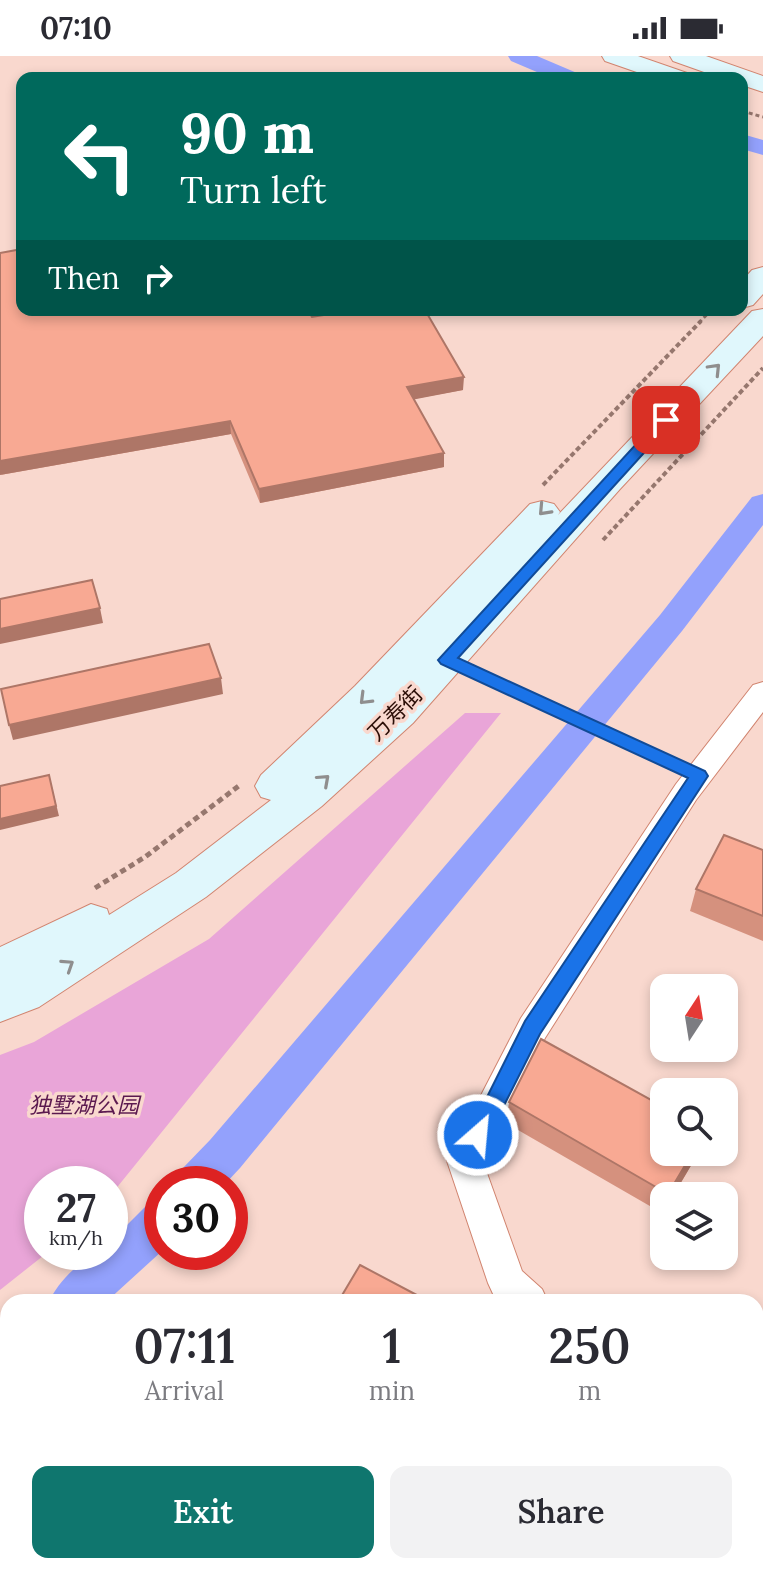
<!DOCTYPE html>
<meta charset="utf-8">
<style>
body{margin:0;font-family:Lora,"Noto Sans SC",serif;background:#f2f2f3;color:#2b2b33;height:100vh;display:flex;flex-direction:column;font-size:30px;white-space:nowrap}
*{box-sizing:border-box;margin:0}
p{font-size:26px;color:#7c7c81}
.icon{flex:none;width:44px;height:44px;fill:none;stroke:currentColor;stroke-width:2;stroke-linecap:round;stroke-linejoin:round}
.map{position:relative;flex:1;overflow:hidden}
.sheet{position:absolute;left:0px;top:1238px;width:764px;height:280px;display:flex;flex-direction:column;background:#fff;border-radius:24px 24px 0 0;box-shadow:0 4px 12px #0003}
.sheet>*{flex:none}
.banner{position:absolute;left:16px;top:16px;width:732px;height:244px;border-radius:16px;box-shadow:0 4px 12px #0003;background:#00695c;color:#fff;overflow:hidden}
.needle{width:52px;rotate:12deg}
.controls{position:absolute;left:650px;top:918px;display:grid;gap:16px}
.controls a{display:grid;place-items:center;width:88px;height:88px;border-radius:16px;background:#fff;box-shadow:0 4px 12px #0003;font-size:40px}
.speed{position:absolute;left:24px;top:1110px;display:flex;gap:16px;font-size:40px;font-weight:700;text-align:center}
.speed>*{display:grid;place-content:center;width:104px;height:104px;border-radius:50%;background:#fff;box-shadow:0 4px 12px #0003;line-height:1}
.speed small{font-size:20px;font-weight:400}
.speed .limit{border:12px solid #d22;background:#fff;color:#111}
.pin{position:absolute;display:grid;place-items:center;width:68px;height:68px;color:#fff;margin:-34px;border-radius:16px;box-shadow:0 4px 12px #0006}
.me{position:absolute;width:88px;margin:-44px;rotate:27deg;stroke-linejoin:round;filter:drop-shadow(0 0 6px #0008)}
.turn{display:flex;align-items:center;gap:28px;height:168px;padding:0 32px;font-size:36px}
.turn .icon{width:104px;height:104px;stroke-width:2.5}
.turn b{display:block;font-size:56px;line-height:68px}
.then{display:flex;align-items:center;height:76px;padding:0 32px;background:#0003;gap:16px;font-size:30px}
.eta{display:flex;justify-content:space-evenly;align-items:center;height:136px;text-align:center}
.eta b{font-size:48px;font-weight:600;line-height:56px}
.button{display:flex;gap:16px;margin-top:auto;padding:16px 32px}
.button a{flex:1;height:92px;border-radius:16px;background:#0f766e;color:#fff;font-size:32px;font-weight:600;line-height:92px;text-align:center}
.button a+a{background:#f2f2f3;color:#2b2b33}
.status{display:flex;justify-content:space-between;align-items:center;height:56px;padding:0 40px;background:#fff;direction:ltr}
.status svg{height:22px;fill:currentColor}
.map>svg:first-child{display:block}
.green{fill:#e9a5d8}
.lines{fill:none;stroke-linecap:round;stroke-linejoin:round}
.canal{fill:#93a1fc;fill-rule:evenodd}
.lane-casing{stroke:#d1846f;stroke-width:2}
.street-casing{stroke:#d1846f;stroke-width:2}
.secondary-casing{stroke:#d1846f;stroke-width:2}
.path-far2{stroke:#96776e;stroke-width:3;stroke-dasharray:4 3;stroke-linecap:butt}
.path-far1{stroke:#96776e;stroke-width:4;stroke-dasharray:5 3;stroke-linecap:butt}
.path{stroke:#96776e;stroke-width:5;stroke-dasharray:6 4;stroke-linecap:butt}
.lane{fill:#fff;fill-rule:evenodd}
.street{fill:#fff;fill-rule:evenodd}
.secondary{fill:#e0f7fc;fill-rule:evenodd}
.wall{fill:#d5917e}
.shaded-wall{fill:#ae7667}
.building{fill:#f8a993;stroke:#ae7667;stroke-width:2}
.oneway{stroke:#8f8e8e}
.route{fill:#1a73e8;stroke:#114b97;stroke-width:2}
.labels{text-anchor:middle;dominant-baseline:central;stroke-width:7;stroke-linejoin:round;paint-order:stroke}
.street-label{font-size:22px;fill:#2b0e07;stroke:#f9d8ce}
.park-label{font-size:22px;font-style:italic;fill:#5b194f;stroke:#f9d8ce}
</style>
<div class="status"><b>07:10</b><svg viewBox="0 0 49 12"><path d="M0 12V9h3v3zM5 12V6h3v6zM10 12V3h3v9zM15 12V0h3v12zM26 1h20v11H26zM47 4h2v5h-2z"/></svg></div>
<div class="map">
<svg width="763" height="1518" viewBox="0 0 763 1518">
<rect width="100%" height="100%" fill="#f9d8ce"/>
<path class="green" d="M 465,657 L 501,657 L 110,1140 L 110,1128 L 42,1128 L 42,1196 L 48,1196 L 0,1234 L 0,999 L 34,986 L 209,883 Z"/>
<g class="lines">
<path class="canal" d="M 508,0 L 537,0 L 577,17 L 580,22 L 551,22 L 511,5 Z
M 742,78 L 763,84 L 763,99 L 742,93 Z
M 763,438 L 763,469 L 682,575 L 240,1112 L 225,1128 L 174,1128 L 181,1114 L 210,1084 L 660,559 L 752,441 Z
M 162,1144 L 162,1195 L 106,1246 L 49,1246 C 58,1225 86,1196 110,1196 L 110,1186 L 146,1150 Z
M 8,1269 L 8,1318 L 0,1321 L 0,1272 Z"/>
<g class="lane-casing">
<path id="lane" d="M 447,599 L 704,716 L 706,720 L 699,725 L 694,724 L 442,607 L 441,604 Z"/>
</g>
<g class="street-casing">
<path id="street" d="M 763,626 L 763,656 L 696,744 L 545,982 L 483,1106 L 522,1215 L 542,1233 L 548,1246 L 501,1246 L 494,1240 L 488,1227 L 447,1105 L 521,962 L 676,728 L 753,629 Z
M 756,1326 L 763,1327 L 763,1367 L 756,1366 Z"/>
</g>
<g class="secondary-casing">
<path id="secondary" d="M 602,0 L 638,0 L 687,17 L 691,22 L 654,22 L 605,5 Z
M 670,0 L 706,0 L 763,20 L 763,36 L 742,29 L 742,22 L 721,22 L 673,5 Z
M 763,211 L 763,238 L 753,249 L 742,252 L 742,225 L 752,214 Z
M 763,253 L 763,280 L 620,433 L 413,667 L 322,750 L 206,841 L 39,951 L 0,966 L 0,891 L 91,848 L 107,853 L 109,859 L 176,817 L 271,744 L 261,741 L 255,730 L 261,719 L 355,630 L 530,448 L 542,445 L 554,448 L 560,456 L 558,459 L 752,255 Z"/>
</g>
<path class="path-far2" d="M 742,55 L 763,61
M 699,267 L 711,254"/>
<path class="path-far1" d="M 543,429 L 701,265
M 603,484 L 763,312"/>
<path class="path" d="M 95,832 L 145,801 L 240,729"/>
<use href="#lane" class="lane"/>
<use href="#street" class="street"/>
<use href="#secondary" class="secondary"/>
</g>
<path class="wall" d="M 312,261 L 463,334 L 413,343 L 444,397 L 444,411 L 260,447 L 231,378 L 0,419 Z
M 763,794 L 763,885 L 690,855 L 696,833 Z
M 509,1046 L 699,1096 L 673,1140 L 664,1140 L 664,1154 L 662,1157 L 506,1067 Z"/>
<path class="shaded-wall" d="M 464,321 L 463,334 L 406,345 L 407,331 Z
M 230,365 L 231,378 L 0,419 L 0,405 Z
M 444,397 L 444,411 L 260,447 L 259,433 Z
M 100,552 L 103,567 L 0,588 L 0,573 Z
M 221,622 L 223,638 L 13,684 L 9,669 Z
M 49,719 L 59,760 L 0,774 L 0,763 Z
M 693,1096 L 699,1096 L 673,1140 L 668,1140 Z"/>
<path class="building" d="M 22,193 L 22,254 L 308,254 L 312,261 L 355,254 L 425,254 L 464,321 L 407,331 L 444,397 L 259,433 L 230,365 L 0,405 L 0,197 Z
M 92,524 L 100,552 L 0,573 L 0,543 Z
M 209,588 L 221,622 L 9,669 L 1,633 Z
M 49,719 L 56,750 L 0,763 L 0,730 Z
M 724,779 L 763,794 L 763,860 L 696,833 Z
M 541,983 L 664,1051 L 664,1096 L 693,1096 L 668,1138 L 509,1046 Z
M 360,1209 L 430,1246 L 338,1246 Z"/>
<defs><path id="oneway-chevron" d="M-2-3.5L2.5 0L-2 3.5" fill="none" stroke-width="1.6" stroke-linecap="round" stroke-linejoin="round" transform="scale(2)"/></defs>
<g class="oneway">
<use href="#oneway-chevron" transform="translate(715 313) rotate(-46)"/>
<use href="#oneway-chevron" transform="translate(544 454) rotate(133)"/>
<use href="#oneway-chevron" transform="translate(365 643) rotate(135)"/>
<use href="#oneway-chevron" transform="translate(324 724) rotate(-42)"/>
<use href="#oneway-chevron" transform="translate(68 909) rotate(-33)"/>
</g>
<path class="route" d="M 666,359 L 671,361 L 671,367 L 458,602 L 705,715 L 708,720 L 540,978 L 486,1085 L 478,1088 L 471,1085 L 468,1079 L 525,965 L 688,722 L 441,608 L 438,604 L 661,361 Z"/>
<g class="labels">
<g class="street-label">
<text transform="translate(395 657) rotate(-45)">万寿街</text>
</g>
<g class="park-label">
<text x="84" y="1049">独墅湖公园</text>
</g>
</g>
</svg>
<div class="controls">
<a><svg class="needle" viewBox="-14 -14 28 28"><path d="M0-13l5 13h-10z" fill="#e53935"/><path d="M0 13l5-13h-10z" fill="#7c7c81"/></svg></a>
<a><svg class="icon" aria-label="search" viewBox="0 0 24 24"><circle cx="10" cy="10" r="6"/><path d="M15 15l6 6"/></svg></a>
<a><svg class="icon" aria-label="layers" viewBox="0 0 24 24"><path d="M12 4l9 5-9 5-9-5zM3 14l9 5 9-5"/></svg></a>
</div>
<div class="speed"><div>27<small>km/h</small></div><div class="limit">30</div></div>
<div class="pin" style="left:666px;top:364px;background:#d93025"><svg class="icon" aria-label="arrive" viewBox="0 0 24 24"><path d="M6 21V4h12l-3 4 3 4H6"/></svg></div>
<svg class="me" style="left:478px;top:1079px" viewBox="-20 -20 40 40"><circle r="17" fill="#1a73e8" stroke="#fff" stroke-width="3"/><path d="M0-11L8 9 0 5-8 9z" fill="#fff"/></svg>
<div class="banner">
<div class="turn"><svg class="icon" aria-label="left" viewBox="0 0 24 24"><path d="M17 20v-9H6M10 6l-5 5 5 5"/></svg><div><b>90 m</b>Turn left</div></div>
<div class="then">Then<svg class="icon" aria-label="right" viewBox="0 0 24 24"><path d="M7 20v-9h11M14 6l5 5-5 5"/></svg></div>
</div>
<section class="sheet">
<div class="eta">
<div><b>07:11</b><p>Arrival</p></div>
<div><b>1</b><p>min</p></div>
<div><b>250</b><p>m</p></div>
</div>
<div class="button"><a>Exit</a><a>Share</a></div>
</section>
</div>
